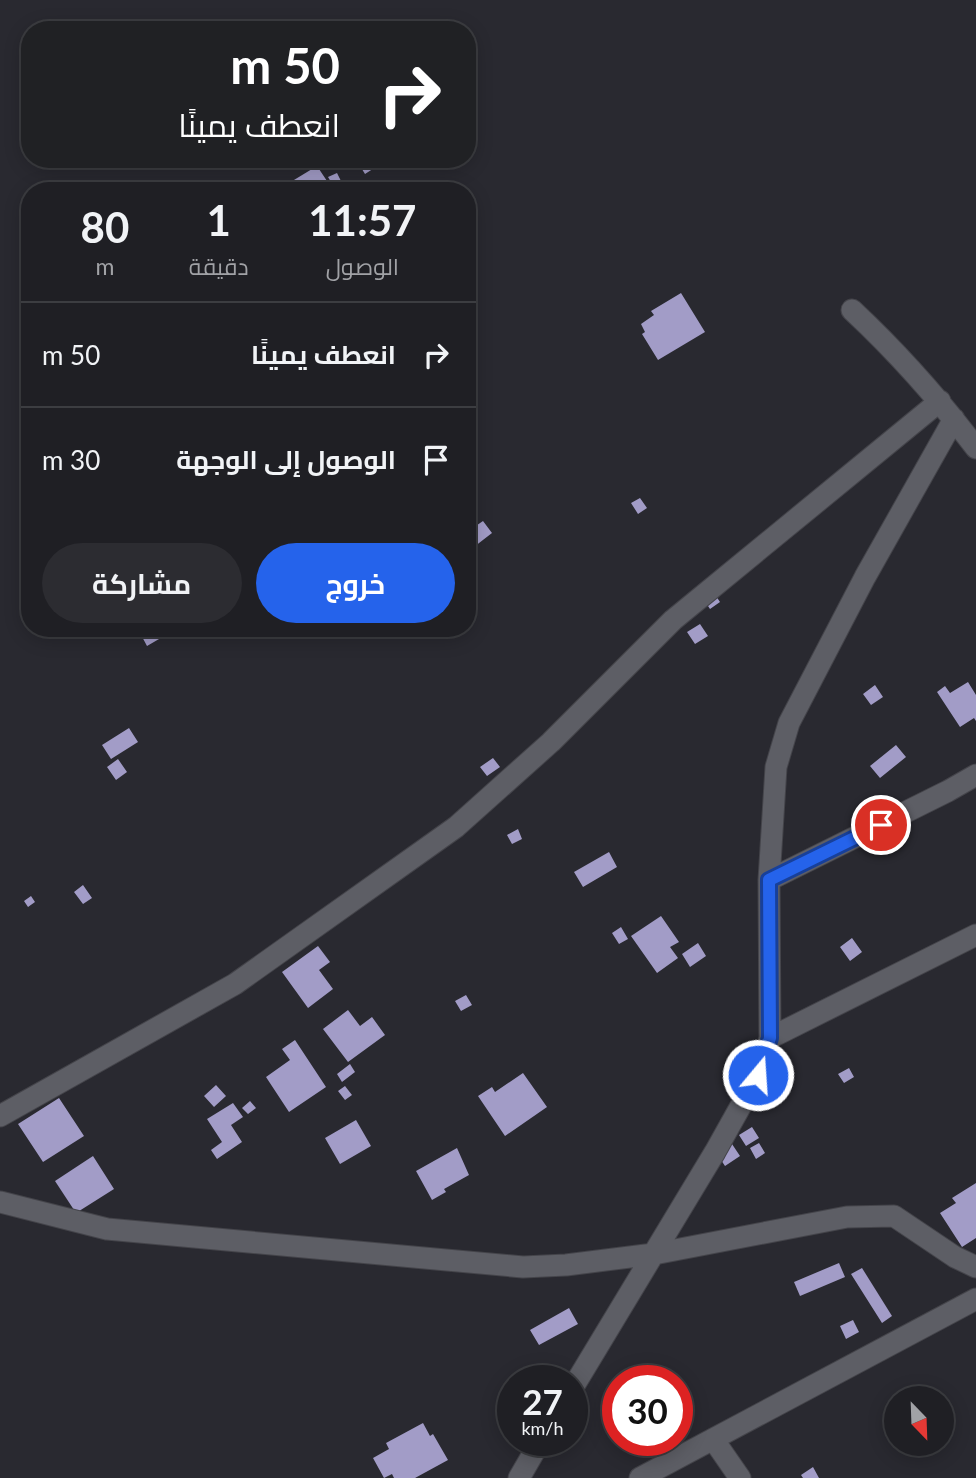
<!DOCTYPE html>
<html lang="ar">
<meta charset="utf-8">
<style>
body{margin:0;font-family:Lato,Cairo,sans-serif;background:#2c2c31;color:#f1f3f6;direction:rtl;height:100vh;display:flex;flex-direction:column;font-size:26px;white-space:nowrap}
*{box-sizing:border-box;margin:0}
p{font-size:23px;color:#a1a2a6}
.icon{flex:none;width:38px;height:38px;fill:none;stroke:currentColor;stroke-width:2;stroke-linecap:round;stroke-linejoin:round}
.map{position:relative;flex:1;overflow:hidden;direction:ltr}
.drawer{position:absolute;left:21px;top:182px;width:455px;height:455px;display:flex;flex-direction:column;background:#1f1f24;border-radius:28px;box-shadow:0 4px 18px #0003,0 0 0 2px #3c3d41;direction:rtl}
.drawer>*{flex:none}
.hud{position:absolute;left:21px;top:21px;width:455px;height:147px;border-radius:28px;box-shadow:0 4px 18px #0003,0 0 0 2px #3c3d41;direction:rtl;background:#202124;color:#fff;overflow:hidden}
.needle{width:46px;rotate:157deg}
.fabs{position:absolute;left:884px;top:1386px;display:grid;gap:14px}
.fabs a{display:grid;place-items:center;width:70px;height:70px;border-radius:50%;background:#1f1f24;box-shadow:0 4px 18px #0003,0 0 0 2px #3c3d41;font-size:35px}
.speed{position:absolute;left:497px;top:1365px;display:flex;gap:14px;font-size:35px;font-weight:700;text-align:center}
.speed>*{display:grid;place-content:center;width:91px;height:91px;border-radius:50%;background:#1f1f24;box-shadow:0 4px 18px #0003,0 0 0 2px #3c3d41;line-height:1}
.speed small{font-size:18px;font-weight:400}
.speed .limit{border:10px solid #d22;background:#fff;color:#111}
.pin{position:absolute;display:grid;place-items:center;width:60px;height:60px;color:#fff;margin:-30px;border:4px solid #fff;border-radius:50%;box-shadow:0 2px 7px #0007}
.me{position:absolute;width:77px;margin:-38px;rotate:18deg;stroke-linejoin:round;filter:drop-shadow(0 0 5px #0008)}
.turn{display:flex;align-items:center;gap:24px;height:147px;padding:0 21px;font-size:32px}
.turn .icon{width:91px;height:91px;stroke-width:2.5}
.turn b{display:block;font-size:49px;line-height:60px}
.eta{display:flex;justify-content:space-evenly;align-items:center;height:119px;text-align:center}
.eta b{font-size:42px;font-weight:700;line-height:49px}
.cta{display:flex;gap:14px;margin-top:auto;padding:14px 21px}
.cta a{flex:1;height:80px;border-radius:42px;background:#2563eb;color:#fff;font-size:28px;font-weight:700;line-height:80px;text-align:center}
.cta a+a{background:#2c2c31;color:#f1f3f6}
ul{padding:0;list-style:none}
li{display:flex;align-items:center;gap:21px;height:105px;padding:0 21px;border-top:2px solid #3c3d41}
li div{flex:1}
li b{display:block;font-size:26px}
li em{font-style:normal}
.map>svg:first-child{display:block}
.building{fill:#a29cc7}
.lines{fill:none;stroke-linecap:round;stroke-linejoin:round}
.minor-casing{stroke:#44444a;stroke-width:23}
.minor{stroke:#5d5e65;stroke-width:21}
.route-casing{stroke:#184099;stroke-width:18}
.route{stroke:#2563eb;stroke-width:12}
</style>
<div class="map">
<svg width="976" height="1478" viewBox="0 0 976 1478">
<rect width="100%" height="100%" fill="#292930"/>
<path class="building" d="M 359,159 L 375,159 L 379,165 L 365,174 L 357,161 Z
M 317,166 L 331,187 L 324,191 L 294,191 L 289,183 Z
M 337,173 L 342,183 L 334,187 L 328,177 Z
M 681,293 L 705,332 L 658,360 L 642,334 L 645,332 L 641,324 L 654,315 L 651,311 Z
M 640,498 L 647,508 L 638,514 L 631,503 Z
M 483,521 L 492,533 L 470,550 L 467,547 L 467,532 Z
M 712,590 L 720,602 L 710,609 L 702,597 Z
M 700,624 L 708,636 L 695,644 L 687,632 Z
M 147,628 L 178,628 L 147,646 L 140,633 Z
M 968,682 L 976,695 L 976,721 L 974,718 L 960,727 L 937,692 L 945,686 L 950,693 Z
M 875,685 L 883,697 L 871,705 L 863,694 Z
M 129,728 L 138,742 L 111,759 L 102,745 Z
M 896,745 L 906,757 L 880,778 L 870,766 Z
M 493,758 L 500,767 L 487,776 L 480,767 Z
M 118,759 L 127,772 L 116,780 L 107,767 Z
M 518,829 L 522,839 L 512,844 L 507,835 Z
M 609,852 L 617,867 L 583,887 L 574,872 Z
M 83,885 L 92,898 L 83,904 L 74,892 Z
M 31,896 L 35,902 L 28,907 L 24,901 Z
M 661,916 L 679,942 L 670,947 L 678,958 L 657,973 L 631,936 Z
M 621,927 L 628,939 L 619,944 L 612,933 Z
M 852,938 L 862,952 L 850,961 L 840,947 Z
M 698,943 L 706,956 L 690,967 L 682,954 Z
M 318,946 L 330,962 L 319,970 L 333,989 L 308,1008 L 282,972 Z
M 466,995 L 472,1005 L 461,1011 L 455,1001 Z
M 348,1010 L 360,1026 L 372,1017 L 385,1035 L 348,1062 L 323,1029 Z
M 295,1040 L 326,1087 L 289,1112 L 266,1077 L 290,1060 L 282,1049 Z
M 350,1064 L 355,1072 L 342,1082 L 337,1074 Z
M 849,1068 L 854,1077 L 844,1083 L 838,1074 Z
M 523,1073 L 547,1107 L 505,1136 L 478,1096 L 492,1087 L 495,1092 Z
M 216,1085 L 226,1096 L 214,1107 L 204,1096 Z
M 345,1086 L 352,1095 L 345,1100 L 338,1091 Z
M 59,1098 L 84,1136 L 43,1162 L 18,1124 Z
M 250,1101 L 256,1108 L 248,1114 L 242,1108 Z
M 233,1103 L 243,1117 L 231,1125 L 242,1142 L 217,1159 L 211,1150 L 222,1142 L 207,1119 Z
M 356,1120 L 371,1146 L 340,1164 L 325,1138 Z
M 752,1127 L 759,1138 L 746,1146 L 739,1135 Z
M 759,1143 L 765,1153 L 756,1159 L 750,1148 Z
M 732,1144 L 740,1156 L 725,1166 L 717,1154 Z
M 457,1148 L 469,1175 L 444,1189 L 446,1192 L 432,1200 L 416,1171 Z
M 93,1156 L 114,1189 L 76,1213 L 55,1181 Z
M 976,1183 L 976,1238 L 962,1247 L 940,1213 L 956,1203 L 952,1198 Z
M 839,1263 L 845,1277 L 800,1296 L 794,1282 Z
M 862,1268 L 892,1316 L 882,1323 L 851,1274 Z
M 569,1308 L 578,1324 L 539,1345 L 530,1330 Z
M 853,1320 L 859,1332 L 846,1339 L 840,1326 Z
M 423,1423 L 430,1436 L 433,1434 L 448,1460 L 415,1478 L 394,1478 L 392,1474 L 384,1478 L 373,1458 L 389,1449 L 386,1443 Z
M 813,1467 L 819,1478 L 803,1478 L 801,1475 Z"/>
<g class="lines">
<g class="minor-casing">
<path id="minor" d="M 852,310 C 898,353 938,398 976,448
M 769,880 L 948,791 L 976,775
M 770,1038 L 976,935
M 0,1116 L 235,984 L 456,827 L 551,742 L 673,620 L 940,401
M 0,1202 L 107,1229 L 523,1267 L 566,1265 L 654,1254 L 847,1217 L 894,1216 L 955,1257 L 976,1267
M 572,1389 L 715,1152 L 758,1075 L 770,1038 L 769,880 L 776,767 L 789,723 L 865,577 L 954,419
M 713,1439 L 740,1478
M 519,1478 L 541,1440
M 640,1478 L 976,1299"/>
</g>
<use href="#minor" class="minor"/>
</g>
<g class="lines">
<g class="route-casing">
<path id="route" d="M 758,1075 L 770,1038 L 769,880 L 881,825"/>
</g>
<use href="#route" class="route"/>
</g>
</svg>
<div class="fabs">
<a><svg class="needle" viewBox="-14 -14 28 28"><path d="M0-13l5 13h-10z" fill="#e53935"/><path d="M0 13l5-13h-10z" fill="#a1a2a6"/></svg></a>
</div>
<div class="speed"><div>27<small>km/h</small></div><div class="limit">30</div></div>
<div class="pin" style="left:881px;top:825px;background:#d93025"><svg class="icon" aria-label="arrive" viewBox="0 0 24 24"><path d="M6 21V4h12l-3 4 3 4H6"/></svg></div>
<svg class="me" style="left:758px;top:1075px" viewBox="-20 -20 40 40"><circle r="17" fill="#2563eb" stroke="#fff" stroke-width="3"/><path d="M0-11L8 9 0 5-8 9z" fill="#fff"/></svg>
<div class="hud">
<div class="turn"><svg class="icon" aria-label="right" viewBox="0 0 24 24"><path d="M7 20v-9h11M14 6l5 5-5 5"/></svg><div><b>50 m</b>انعطف يمينًا</div></div>
</div>
<section class="drawer">
<div class="eta">
<div><b>11:57</b><p>الوصول</p></div>
<div><b>1</b><p>دقيقة</p></div>
<div><b>80</b><p>m</p></div>
</div>
<ul>
<li><svg class="icon" aria-label="right" viewBox="0 0 24 24"><path d="M7 20v-9h11M14 6l5 5-5 5"/></svg><div><b>انعطف يمينًا</b></div><em>50 m</em></li>
<li><svg class="icon" aria-label="arrive" viewBox="0 0 24 24"><path d="M6 21V4h12l-3 4 3 4H6"/></svg><div><b>الوصول إلى الوجهة</b></div><em>30 m</em></li>
</ul>
<div class="cta"><a>خروج</a><a>مشاركة</a></div>
</section>
</div>
